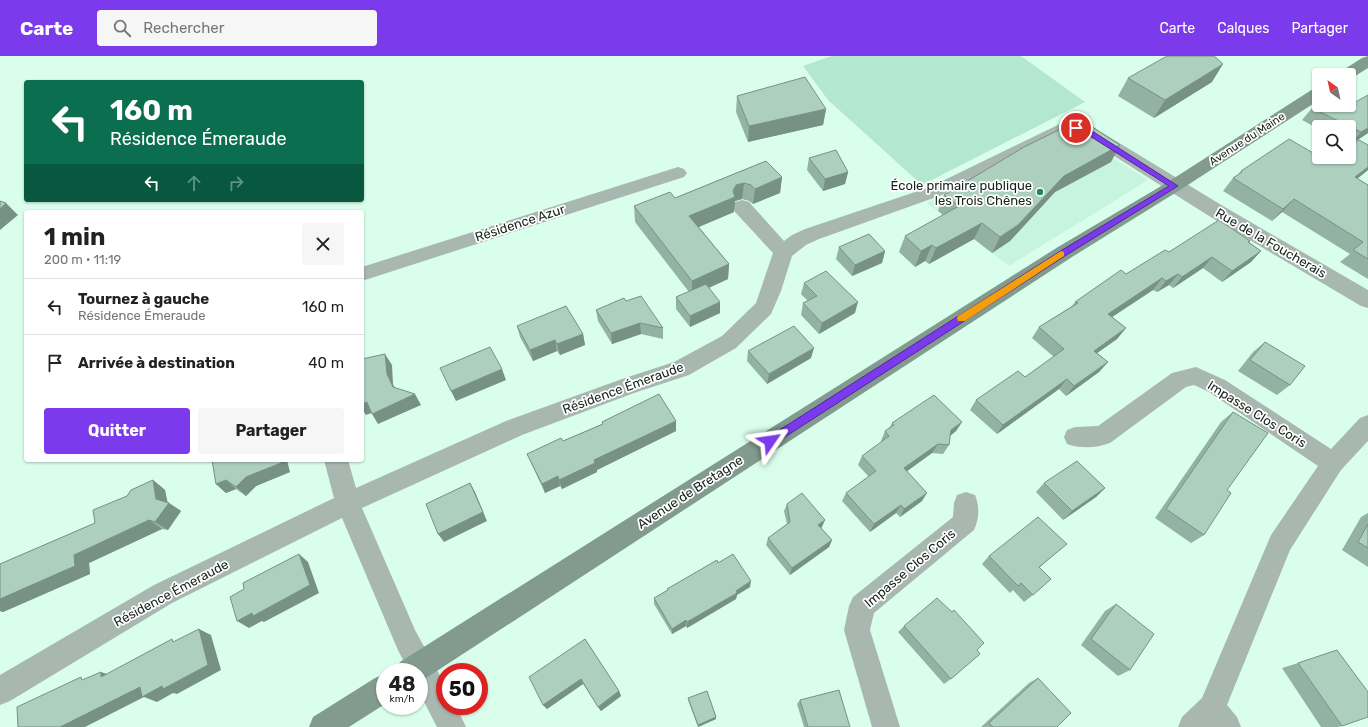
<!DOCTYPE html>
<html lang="fr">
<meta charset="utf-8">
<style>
body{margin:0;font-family:Rubik,sans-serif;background:#f6f6f6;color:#222;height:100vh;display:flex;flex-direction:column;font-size:15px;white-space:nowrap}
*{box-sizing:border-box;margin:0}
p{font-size:13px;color:#767676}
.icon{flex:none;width:22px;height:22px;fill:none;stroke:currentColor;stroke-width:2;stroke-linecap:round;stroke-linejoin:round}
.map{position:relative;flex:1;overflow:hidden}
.side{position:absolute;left:24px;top:154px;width:340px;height:252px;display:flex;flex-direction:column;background:#fff;border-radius:4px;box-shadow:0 1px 3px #0004}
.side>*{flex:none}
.hud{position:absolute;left:24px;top:24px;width:340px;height:122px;border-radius:4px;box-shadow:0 1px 3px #0004;background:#0b6e4f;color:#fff;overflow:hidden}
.needle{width:26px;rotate:327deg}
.buttons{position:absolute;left:1312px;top:12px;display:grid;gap:8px}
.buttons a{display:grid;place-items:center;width:44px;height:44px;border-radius:4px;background:#fff;box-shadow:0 1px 3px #0004;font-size:20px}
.speed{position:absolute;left:376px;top:607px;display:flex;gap:8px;font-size:20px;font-weight:700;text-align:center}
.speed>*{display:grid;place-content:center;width:52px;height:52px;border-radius:50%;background:#fff;box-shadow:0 1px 3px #0004;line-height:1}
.speed small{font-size:10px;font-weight:400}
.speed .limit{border:6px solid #d22;background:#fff;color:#111}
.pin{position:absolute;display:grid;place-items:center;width:34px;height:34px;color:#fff;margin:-17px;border:2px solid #fff;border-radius:50%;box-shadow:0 1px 4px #0007}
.me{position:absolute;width:44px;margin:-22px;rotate:58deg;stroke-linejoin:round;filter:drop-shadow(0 0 3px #0008)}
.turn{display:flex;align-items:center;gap:14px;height:84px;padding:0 20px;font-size:18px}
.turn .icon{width:52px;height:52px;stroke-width:2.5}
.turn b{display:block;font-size:28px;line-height:34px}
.lanes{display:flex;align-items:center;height:38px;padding:0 20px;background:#0003;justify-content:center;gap:20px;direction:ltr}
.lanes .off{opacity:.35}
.round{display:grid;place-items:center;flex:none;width:42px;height:42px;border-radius:4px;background:#f6f6f6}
.overview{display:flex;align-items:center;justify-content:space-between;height:68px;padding:0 20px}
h1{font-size:24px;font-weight:700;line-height:30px}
.button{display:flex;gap:8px;margin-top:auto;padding:8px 20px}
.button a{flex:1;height:46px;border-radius:4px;background:#7c3aed;color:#fff;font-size:16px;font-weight:700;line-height:46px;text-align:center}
.button a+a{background:#f6f6f6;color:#222}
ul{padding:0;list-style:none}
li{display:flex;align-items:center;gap:12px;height:56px;padding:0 20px;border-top:1px solid #e0e0e0}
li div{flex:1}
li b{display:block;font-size:15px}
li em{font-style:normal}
header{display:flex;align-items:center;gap:24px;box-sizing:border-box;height:56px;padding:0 20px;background:#7c3aed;color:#fff}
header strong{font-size:19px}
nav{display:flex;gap:22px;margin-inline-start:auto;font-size:14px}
.search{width:280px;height:36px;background:#f6f6f6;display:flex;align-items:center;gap:10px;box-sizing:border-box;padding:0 14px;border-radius:4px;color:#767676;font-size:15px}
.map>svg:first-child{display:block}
.built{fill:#c7f4de}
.green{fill:#b4e7cf}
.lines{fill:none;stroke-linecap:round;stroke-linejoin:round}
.street{fill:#a8b7b0;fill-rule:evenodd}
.secondary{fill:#839a8f;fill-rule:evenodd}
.wall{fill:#94b2a3}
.shaded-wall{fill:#789185}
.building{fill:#accfbe;stroke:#789185}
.route{fill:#7c3aed;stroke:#51269a}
.slow{fill:#f59e0b}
.poi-dot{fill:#1e8661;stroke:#fff;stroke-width:1.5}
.labels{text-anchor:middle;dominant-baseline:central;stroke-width:3.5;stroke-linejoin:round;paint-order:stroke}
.far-street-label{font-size:11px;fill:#16231d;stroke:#fff}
.poi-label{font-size:13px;fill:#16231d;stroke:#fff;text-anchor:end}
.street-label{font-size:13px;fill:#16231d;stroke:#fff}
</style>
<header>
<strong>Carte</strong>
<div class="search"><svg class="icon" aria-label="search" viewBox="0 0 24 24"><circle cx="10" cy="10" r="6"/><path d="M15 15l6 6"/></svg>Rechercher</div>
<nav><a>Carte</a><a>Calques</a><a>Partager</a></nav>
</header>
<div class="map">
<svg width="1368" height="671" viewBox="0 0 1368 671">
<rect width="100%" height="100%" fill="#dafeec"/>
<path class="built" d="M 1067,79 L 1081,81 L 1148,124 L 1009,210 L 927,147 Z"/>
<path class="green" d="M 832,0 L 1021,0 L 1085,46 L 922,129 L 828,44 L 803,10 Z"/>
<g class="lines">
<path class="street" d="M 1064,66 L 1076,66 L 1093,71 L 1223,150 L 1368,234 L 1368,252 L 1361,250 L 1209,160 L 1081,79 L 1066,77 L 942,139 L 819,183 L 806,189 L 792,200 L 781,235 L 771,258 L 736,292 L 689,319 L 634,337 L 522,379 L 362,452 L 415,574 L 445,629 L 445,650 L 456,650 L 466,671 L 437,671 L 419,636 L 419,616 L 409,616 L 397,592 L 342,462 L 172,547 L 10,645 L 0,649 L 0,619 L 154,529 L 334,442 L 324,404 L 348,404 L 356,432 L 506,365 L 622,323 L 674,306 L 722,280 L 756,247 L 773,197 L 735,156 L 733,151 L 735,146 L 742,144 L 749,146 L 784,185 L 792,179 L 805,173 L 930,131 Z
M 678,111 L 684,113 L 687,117 L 684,121 L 362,225 L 362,211 Z
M 1196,311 L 1225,324 L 1331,393 L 1360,362 L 1368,359 L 1368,385 L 1341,414 L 1290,494 L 1227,649 L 1237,661 L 1241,671 L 1178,671 L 1182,661 L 1202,642 L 1271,479 L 1318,410 L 1209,336 L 1194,329 L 1186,331 L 1110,387 C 1097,392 1080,393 1067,388 L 1064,381 L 1067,374 L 1075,371 L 1098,370 L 1172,317 Z
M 966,436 L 975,439 C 980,451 979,463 974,474 L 874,557 L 870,574 L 900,671 L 872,671 L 844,574 L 849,550 L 853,541 L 953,461 L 954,447 L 957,439 Z"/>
<path class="secondary" d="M 1368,0 L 1368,12 L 1352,22 L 1349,23 L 1349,19 L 1338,19 L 1340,16 L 1362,2 Z
M 1319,32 L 1319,44 L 1180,134 L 1072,201 L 420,626 L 419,616 L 396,616 L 400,606 L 1058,191 L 1168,126 L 1313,33 Z
M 385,618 L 385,648 L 349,671 L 309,671 L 313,661 L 375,622 Z"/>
</g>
<path class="wall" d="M 1128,22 L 1212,26 L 1154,62 L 1118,40 Z
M 737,40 L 826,53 L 823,69 L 748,86 L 736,56 Z
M 1352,48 L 1368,77 L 1350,89 L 1349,88 L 1349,71 L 1319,71 L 1319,73 L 1302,64 L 1312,52 Z
M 809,102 L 848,116 L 845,128 L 823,135 L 807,114 Z
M 766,105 L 782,121 L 780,137 L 753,148 L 749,145 L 742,143 L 735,145 L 734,156 L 699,171 L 729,208 L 728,223 L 709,232 L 720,257 L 690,271 L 676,253 L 676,241 L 689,236 L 635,166 L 634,150 L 675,142 Z
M 1327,105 L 1368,114 L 1357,123 L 1368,129 L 1368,223 L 1340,206 L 1350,198 L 1282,156 L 1272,165 L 1223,135 L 1233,122 L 1237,120 L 1241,115 Z
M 1111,106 L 1055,136 L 1010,185 L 992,197 L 974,183 L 929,208 L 925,205 L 915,211 L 899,196 L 905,180 L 943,159 L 938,155 L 944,139 Z
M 1250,185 L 1249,186 L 1261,195 L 1251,206 L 1222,226 L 1203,212 L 1173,232 L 1169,229 L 1157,236 L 1153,234 L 1112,261 L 1126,272 L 1117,283 L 1097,297 L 1108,306 L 1099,316 L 1066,340 L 1059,333 L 997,378 L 970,354 L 976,344 L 1025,321 L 1054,301 L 1032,282 L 1039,271 L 1072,250 L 1075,246 L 1126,218 Z
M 839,191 L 885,195 L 882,207 L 852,220 L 836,203 Z
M 804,227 L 855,257 L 819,278 L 801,259 L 803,247 L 808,245 L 801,238 Z
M 626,245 L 663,272 L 663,283 L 641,278 L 612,288 L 598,265 L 596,254 Z
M 517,270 L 583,278 L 585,289 L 560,299 L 557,295 L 533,305 L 520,281 Z
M 1265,286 L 1290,329 L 1277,339 L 1238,315 L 1253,296 Z
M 748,295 L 811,302 L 767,328 L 747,305 Z
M 1233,356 L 1227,434 L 1204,479 L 1191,487 L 1155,462 L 1221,366 Z
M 676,365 L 676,375 L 597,414 L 597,416 L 562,433 L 560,430 L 545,437 L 531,407 L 527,398 L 563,385 L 602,368 L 602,366 Z
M 962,366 L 956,375 L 950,380 L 949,389 L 943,398 L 932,397 L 907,415 L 922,445 L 900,461 L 896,457 L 870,476 L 842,445 L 846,437 L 869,421 L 858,409 L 862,400 L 882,386 L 881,385 L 885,375 L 890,371 L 892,367 Z
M 212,404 L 290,416 L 256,430 L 246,440 L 236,433 L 226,437 L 216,428 Z
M 153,424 L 165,434 L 167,446 L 169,447 L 181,455 L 168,474 L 162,473 L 89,507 L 90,518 L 3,556 L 0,555 L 0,508 L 95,467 L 127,440 Z
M 1044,427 L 1105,432 L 1096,441 L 1063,464 L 1036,436 Z
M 787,448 L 822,471 L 821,472 L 832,484 L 829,491 L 790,519 L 766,489 L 768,482 L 787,468 L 784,455 Z
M 1368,457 L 1368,511 L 1342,494 L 1361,461 Z
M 1057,496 L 1040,511 L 1033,539 L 1024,546 L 1013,534 L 1010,537 L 982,508 L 989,500 Z
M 718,507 L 750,531 L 737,539 L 736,543 L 687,572 L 686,570 L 672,578 L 654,548 L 654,542 L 667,535 L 667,533 Z
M 1116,548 L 1130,614 L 1118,620 L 1081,589 L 1105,555 Z
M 904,570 L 977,594 L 951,623 L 944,628 L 898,576 Z
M 585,583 L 619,635 L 621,640 L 601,655 L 583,628 L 547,653 L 543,649 Z
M 1298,607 L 1342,670 L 1338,671 L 1321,671 L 1282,612 Z
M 1038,622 L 1057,671 L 981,671 L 1029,627 Z
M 688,642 L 716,663 L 698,671 L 688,644 Z
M 800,644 L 850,671 L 804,671 L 797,648 Z"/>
<path class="shaded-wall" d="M 1223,8 L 1212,26 L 1154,62 L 1165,44 Z
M 826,53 L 823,69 L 748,86 L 749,70 Z
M 1368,72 L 1368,77 L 1350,89 L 1361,76 Z
M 1120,89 L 1111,106 L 1055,136 L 1010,185 L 992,197 L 1000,181 L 1064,120 Z
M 1368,111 L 1368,114 L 1343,134 L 1355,121 Z
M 848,116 L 845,128 L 823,135 L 825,123 Z
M 782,121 L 780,137 L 753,148 L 755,133 Z
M 744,127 L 742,143 L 735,145 L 734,156 L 689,175 L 689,160 L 733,135 L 736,129 Z
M 1294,143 L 1282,156 L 1272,165 L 1283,153 Z
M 6,147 L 18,159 L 0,174 L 0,153 Z
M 982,167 L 974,183 L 929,208 L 936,192 Z
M 932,189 L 925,205 L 915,211 L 921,195 Z
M 885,195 L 882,207 L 852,220 L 855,209 Z
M 1261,195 L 1251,206 L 1222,226 L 1232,215 Z
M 1212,201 L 1203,212 L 1173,232 L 1182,221 Z
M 729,208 L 728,223 L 692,239 L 692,225 Z
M 1178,218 L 1169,229 L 1157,236 L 1166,225 Z
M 1162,222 L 1153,234 L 1100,269 L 1108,258 Z
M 720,246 L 720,257 L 690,271 L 690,260 Z
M 858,246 L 855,257 L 819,278 L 822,267 Z
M 640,267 L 641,278 L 612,288 L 611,277 Z
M 1126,272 L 1117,283 L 1086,305 L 1094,295 Z
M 583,278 L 585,289 L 560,299 L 557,288 Z
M 555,284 L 557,295 L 533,305 L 530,294 Z
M 814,292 L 811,302 L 767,328 L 769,318 Z
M 385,298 L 392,309 L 393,328 L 399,341 L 393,331 L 387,318 Z
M 1108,306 L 1099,316 L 1066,340 L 1074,330 Z
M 502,313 L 506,324 L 456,345 L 451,335 Z
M 1067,323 L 1059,333 L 997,378 L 1003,369 Z
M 415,338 L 421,349 L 378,368 L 372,358 Z
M 367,346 L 374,356 L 366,359 L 362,353 L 362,348 Z
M 676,365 L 676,375 L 597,414 L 597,416 L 562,433 L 559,424 L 594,404 Z
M 962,366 L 956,375 L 945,384 L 951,374 Z
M 938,388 L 932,397 L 899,421 L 904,412 Z
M 280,404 L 287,404 L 290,416 L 256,430 L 246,440 L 236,431 L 246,421 Z
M 558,420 L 560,430 L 545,437 L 542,428 Z
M 153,424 L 165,434 L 168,448 L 169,447 L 181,455 L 168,474 L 155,466 L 156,443 Z
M 226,424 L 236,433 L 226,437 L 216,428 Z
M 470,427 L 475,436 L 487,465 L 444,486 L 438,478 Z
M 1105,432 L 1096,441 L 1063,464 L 1072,455 Z
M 927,437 L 922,445 L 900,461 L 904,453 Z
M 901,449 L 896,457 L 870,476 L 874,468 Z
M 149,464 L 162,473 L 89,507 L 90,518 L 3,556 L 0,555 L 0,543 L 74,499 Z
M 825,464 L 822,471 L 816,476 L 818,469 Z
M 832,484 L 829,491 L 790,519 L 792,512 Z
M 299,498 L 308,506 L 319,537 L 264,566 L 262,565 L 249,572 L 237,565 L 252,557 Z
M 751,525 L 750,531 L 737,539 L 736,543 L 687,572 L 687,566 Z
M 686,564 L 686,570 L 672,578 L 672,573 Z
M 199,573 L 211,579 L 221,614 L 177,638 L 173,637 L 157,646 L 144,641 L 85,671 L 60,671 Z
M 101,616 L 116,621 L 101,621 Z
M 581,623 L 583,628 L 547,653 L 543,649 Z
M 619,635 L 621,640 L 601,655 L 598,651 Z
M 716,661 L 716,663 L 698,671 L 698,669 Z"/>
<path class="building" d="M 1167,0 L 1214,0 L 1223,8 L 1165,44 L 1128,22 Z
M 805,21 L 826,53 L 749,70 L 737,40 Z
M 1368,39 L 1368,72 L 1361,76 L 1312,52 L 1319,48 L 1319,49 L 1349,49 L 1349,47 L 1352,48 Z
M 1077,65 L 1086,67 L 1120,89 L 1064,120 L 1018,169 L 1000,181 L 982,167 L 936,192 L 932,189 L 921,195 L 905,180 L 959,150 L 944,139 L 1024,91 Z
M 1289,83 L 1327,105 L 1334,101 L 1349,101 L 1349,91 L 1359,84 L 1368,89 L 1368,111 L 1355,121 L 1368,129 L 1368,203 L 1353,194 L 1363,186 L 1294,143 L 1283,153 L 1233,122 L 1242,116 L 1241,115 Z
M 836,94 L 848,116 L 825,123 L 809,102 Z
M 766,105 L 782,121 L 755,133 L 751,129 L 744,127 L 736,129 L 733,135 L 735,141 L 689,160 L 729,208 L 692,225 L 634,150 L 670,136 L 675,142 Z
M 0,145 L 6,147 L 0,153 Z
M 1219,164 L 1250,185 L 1248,186 L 1261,195 L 1232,215 L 1212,201 L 1182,221 L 1178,218 L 1166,225 L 1162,222 L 1108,258 L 1126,272 L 1094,295 L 1108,306 L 1074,330 L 1067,323 L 1003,369 L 976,344 L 1018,315 L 1025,321 L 1064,293 L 1039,271 L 1078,247 L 1075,246 L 1121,214 L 1126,218 L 1165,194 L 1169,196 Z
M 869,178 L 885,195 L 855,209 L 839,191 Z
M 826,215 L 858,246 L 822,267 L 803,247 L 817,240 L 804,227 Z
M 706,228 L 720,246 L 690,260 L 676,241 Z
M 641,240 L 663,272 L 640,267 L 611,277 L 596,254 L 624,242 L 626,245 Z
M 566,250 L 583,278 L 557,288 L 555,284 L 530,294 L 517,270 Z
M 794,270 L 814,292 L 769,318 L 748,295 Z
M 1265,286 L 1305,310 L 1290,329 L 1250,304 Z
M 490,291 L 502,313 L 451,335 L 440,312 Z
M 385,298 L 387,318 L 393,331 L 415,338 L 372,358 L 367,346 L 362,348 L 362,303 Z
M 659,338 L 676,365 L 594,404 L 595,407 L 559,424 L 558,420 L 542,428 L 527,398 L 561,382 L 563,385 L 603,368 L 602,366 Z
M 934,339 L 962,366 L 951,374 L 949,389 L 938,388 L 904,412 L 927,437 L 904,453 L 901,449 L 874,468 L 846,437 L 876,415 L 862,400 L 889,380 L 885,375 L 894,369 L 892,367 Z
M 1233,356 L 1268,377 L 1227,434 L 1231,437 L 1204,479 L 1166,453 Z
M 212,404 L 280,404 L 281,407 L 246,421 L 236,431 L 226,424 L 216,428 Z
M 1077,405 L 1105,432 L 1072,455 L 1044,427 Z
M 153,424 L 156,443 L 169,447 L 155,466 L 149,464 L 74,499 L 75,510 L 0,543 L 0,508 L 95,467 L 93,454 L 127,440 L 131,434 Z
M 470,427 L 483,456 L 438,478 L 426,448 Z
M 802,437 L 825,464 L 818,469 L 832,484 L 792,512 L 768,482 L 790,466 L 787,448 Z
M 1038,461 L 1067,488 L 1039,511 L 1051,523 L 1033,539 L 1021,527 L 1018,530 L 989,500 Z
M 1368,468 L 1368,492 L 1358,486 Z
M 299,498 L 310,529 L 253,560 L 252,557 L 237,565 L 230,541 L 244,533 L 243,527 Z
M 733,498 L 751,525 L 736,535 L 737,537 L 687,566 L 686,564 L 672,573 L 654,542 L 668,534 L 667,533 L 717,504 L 718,507 Z
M 937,542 L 952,556 L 954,554 L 984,587 L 977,594 L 980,598 L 951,623 L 904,570 Z
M 1116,548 L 1154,578 L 1130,614 L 1091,583 Z
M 199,573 L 208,609 L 163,633 L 162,630 L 142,641 L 140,631 L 60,671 L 18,671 L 17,651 L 81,621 L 82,624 L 101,616 L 101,621 L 172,583 L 173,586 Z
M 585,583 L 619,635 L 598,651 L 581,623 L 543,649 L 529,621 Z
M 1337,594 L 1368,636 L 1368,661 L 1342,670 L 1298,607 Z
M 1038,622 L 1071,657 L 1057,671 L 993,671 L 989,667 Z
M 839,634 L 850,671 L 808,671 L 800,644 Z
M 707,635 L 716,661 L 698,669 L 688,642 Z"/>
<path class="route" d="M 1073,70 L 1089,73 L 1178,130 L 1068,198 L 774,388 L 770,389 L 767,388 L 765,385 L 767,382 L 1062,194 L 1169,130 L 1085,77 L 1073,74 Z"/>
<path class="slow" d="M 1061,195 L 1064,196 L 1064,200 L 965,265 L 958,265 L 957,262 L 958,260 Z"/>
<circle class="poi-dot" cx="1040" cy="136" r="4"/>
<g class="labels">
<g class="far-street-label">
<text transform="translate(1247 83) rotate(-33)">Avenue du Maine</text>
</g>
<g class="poi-label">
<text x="1032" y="129">École primaire publique<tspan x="1032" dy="15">les Trois Chênes</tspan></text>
</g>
<g class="street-label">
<text transform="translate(520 167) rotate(-18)">Résidence Azur</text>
<text transform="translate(1271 187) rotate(30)">Rue de la Foucherais</text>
<text transform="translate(623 332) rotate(-20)">Résidence Émeraude</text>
<text transform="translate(1257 358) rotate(32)">Impasse Clos Coris</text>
<text transform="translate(690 436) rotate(-33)">Avenue de Bretagne</text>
<text transform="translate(910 512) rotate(-40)">Impasse Clos Coris</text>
<text transform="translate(171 537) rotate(-28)">Résidence Émeraude</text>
</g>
</g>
</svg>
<div class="buttons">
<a><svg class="needle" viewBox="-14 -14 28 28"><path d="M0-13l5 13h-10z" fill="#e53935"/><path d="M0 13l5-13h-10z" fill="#767676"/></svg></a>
<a><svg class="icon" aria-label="search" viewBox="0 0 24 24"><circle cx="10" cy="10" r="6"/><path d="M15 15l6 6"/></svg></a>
</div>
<div class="speed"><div>48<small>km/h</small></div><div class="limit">50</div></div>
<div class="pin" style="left:1076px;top:72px;background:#d93025"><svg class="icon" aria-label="arrive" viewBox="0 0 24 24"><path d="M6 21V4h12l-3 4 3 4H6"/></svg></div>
<svg class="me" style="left:770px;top:385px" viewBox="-20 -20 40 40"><path d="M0-17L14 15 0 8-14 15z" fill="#7c3aed" stroke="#fff" stroke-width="4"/></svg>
<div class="hud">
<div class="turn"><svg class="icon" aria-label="left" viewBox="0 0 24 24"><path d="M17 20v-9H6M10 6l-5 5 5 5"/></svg><div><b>160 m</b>Résidence Émeraude</div></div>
<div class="lanes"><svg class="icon" aria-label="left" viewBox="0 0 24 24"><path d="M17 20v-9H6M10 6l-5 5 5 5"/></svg><svg class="icon off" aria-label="ahead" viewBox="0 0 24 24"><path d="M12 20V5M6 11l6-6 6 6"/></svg><svg class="icon off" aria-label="right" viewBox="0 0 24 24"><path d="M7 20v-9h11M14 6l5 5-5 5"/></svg></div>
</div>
<section class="side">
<div class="overview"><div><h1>1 min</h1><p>200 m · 11:19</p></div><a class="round"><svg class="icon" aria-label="close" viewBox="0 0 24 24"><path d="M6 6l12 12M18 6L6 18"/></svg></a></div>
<ul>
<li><svg class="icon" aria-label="left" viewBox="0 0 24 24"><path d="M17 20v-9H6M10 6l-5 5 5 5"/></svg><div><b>Tournez à gauche</b><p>Résidence Émeraude</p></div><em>160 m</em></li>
<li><svg class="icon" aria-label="arrive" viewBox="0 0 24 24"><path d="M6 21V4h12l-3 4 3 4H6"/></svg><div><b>Arrivée à destination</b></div><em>40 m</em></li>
</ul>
<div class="button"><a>Quitter</a><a>Partager</a></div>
</section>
</div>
